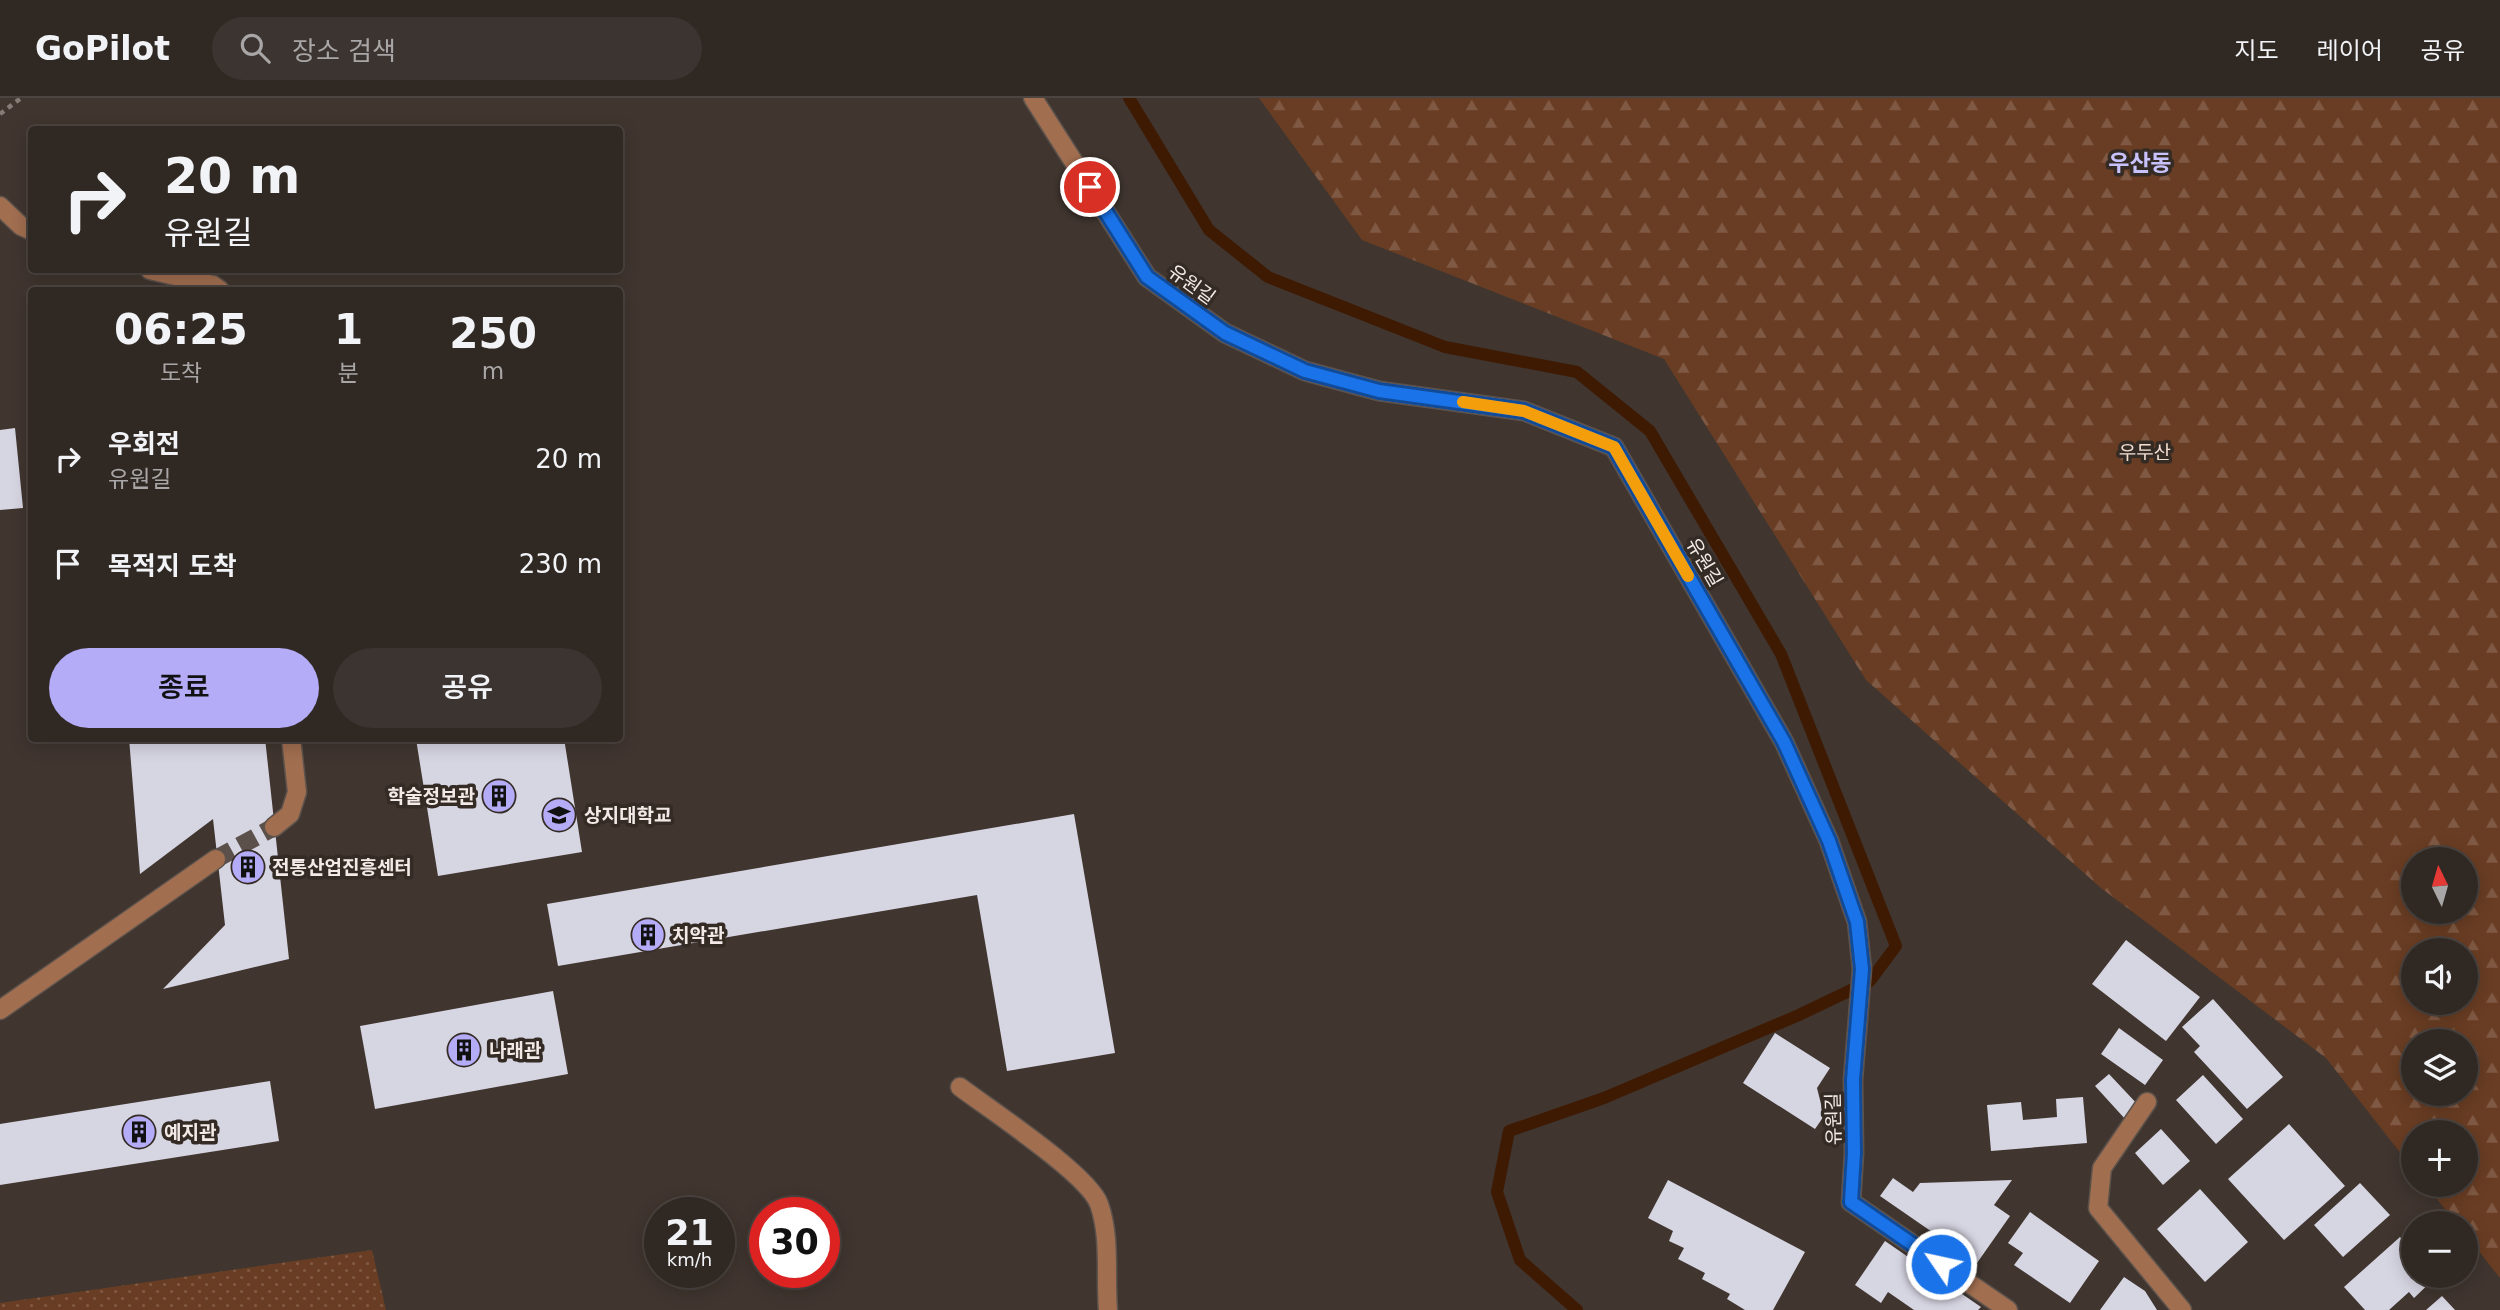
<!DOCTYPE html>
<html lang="ko">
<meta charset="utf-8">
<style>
body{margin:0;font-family:"DejaVu Sans","Noto Sans KR",sans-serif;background:#3c3430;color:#f1f3f6;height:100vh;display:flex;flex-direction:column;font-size:26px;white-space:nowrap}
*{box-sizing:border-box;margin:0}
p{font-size:23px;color:#a8a6a6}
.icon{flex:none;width:38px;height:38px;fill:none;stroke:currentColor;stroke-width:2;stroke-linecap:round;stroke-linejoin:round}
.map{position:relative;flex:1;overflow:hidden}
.drawer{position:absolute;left:28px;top:189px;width:595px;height:455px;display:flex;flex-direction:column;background:#302823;border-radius:7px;box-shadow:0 4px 18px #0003,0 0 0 2px #4b4441}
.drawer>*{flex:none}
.hud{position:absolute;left:28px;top:28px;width:595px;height:147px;border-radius:7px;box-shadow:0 4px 18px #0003,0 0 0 2px #4b4441;background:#302823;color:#f1f3f6;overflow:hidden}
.needle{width:46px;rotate:355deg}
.controls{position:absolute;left:2401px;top:749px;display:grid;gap:14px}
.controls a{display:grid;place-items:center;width:77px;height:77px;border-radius:50%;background:#302823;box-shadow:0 4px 18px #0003,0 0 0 2px #4b4441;font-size:35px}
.speed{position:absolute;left:644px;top:1099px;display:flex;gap:14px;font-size:35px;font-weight:700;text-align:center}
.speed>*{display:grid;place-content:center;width:91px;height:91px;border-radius:50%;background:#302823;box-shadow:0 4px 18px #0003,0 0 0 2px #4b4441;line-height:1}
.speed small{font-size:18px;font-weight:400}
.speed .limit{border:10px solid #d22;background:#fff;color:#111}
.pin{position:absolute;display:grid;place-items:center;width:60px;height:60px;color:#fff;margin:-30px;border:4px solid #fff;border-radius:50%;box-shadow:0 2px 7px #0007}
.me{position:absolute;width:77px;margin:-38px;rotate:304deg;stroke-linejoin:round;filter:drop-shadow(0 0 5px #0008)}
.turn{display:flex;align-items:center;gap:24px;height:147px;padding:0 21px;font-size:32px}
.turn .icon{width:91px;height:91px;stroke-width:2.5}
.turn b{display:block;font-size:49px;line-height:60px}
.eta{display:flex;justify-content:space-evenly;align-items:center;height:119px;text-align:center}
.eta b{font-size:42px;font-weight:600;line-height:49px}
.primary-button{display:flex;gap:14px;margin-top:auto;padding:14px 21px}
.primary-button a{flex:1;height:80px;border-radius:42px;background:#b5acf8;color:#111;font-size:28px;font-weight:600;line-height:80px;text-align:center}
.primary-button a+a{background:#3c3430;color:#f1f3f6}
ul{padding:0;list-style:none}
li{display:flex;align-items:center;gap:21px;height:105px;padding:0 21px}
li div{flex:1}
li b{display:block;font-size:26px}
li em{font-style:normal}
header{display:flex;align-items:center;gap:42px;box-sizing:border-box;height:98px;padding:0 35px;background:#302823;border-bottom:2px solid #4b4441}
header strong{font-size:33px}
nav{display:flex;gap:38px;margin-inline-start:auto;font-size:24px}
.search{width:490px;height:63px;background:#3c3430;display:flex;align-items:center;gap:18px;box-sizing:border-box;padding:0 24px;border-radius:38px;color:#a8a6a6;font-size:26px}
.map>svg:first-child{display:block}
.grass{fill:url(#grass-dots)}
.forest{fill:url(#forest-firs);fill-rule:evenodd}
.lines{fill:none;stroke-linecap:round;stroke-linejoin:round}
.stream{stroke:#3f1a02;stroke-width:12}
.building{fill:#d6d5e2}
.minor-tunnel{stroke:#5b504a;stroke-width:18;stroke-dasharray:18 9;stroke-linecap:butt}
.minor-casing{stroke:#5c524c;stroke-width:21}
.path{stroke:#857c77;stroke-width:4.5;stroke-dasharray:5 5;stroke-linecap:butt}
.minor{stroke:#a16e50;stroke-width:18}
.route-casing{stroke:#114b97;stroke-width:18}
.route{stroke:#1a73e8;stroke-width:12}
.slow{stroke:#f59e0b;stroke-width:12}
.labels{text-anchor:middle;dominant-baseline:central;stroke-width:7;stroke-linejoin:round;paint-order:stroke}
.street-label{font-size:19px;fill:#f1eae6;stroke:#352b25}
.park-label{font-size:19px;fill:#f2ddd1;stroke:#352b25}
.poi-label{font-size:19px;font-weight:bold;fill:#f1eae6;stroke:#352b25;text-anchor:start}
.quarter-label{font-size:23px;font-weight:bold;fill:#c8c2fc;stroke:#352b25}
</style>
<header>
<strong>GoPilot</strong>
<div class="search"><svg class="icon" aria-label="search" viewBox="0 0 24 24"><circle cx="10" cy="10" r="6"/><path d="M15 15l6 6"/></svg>장소 검색</div>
<nav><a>지도</a><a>레이어</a><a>공유</a></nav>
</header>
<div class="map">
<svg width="2500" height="1212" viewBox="0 0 2500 1212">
<defs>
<pattern id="grass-dots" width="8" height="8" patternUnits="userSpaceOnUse" patternTransform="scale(1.75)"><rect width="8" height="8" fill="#693d23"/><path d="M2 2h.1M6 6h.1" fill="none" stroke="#7f5943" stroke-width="1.8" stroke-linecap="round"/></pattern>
<pattern id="forest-firs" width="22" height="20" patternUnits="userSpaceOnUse" patternTransform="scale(1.75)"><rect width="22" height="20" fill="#693d23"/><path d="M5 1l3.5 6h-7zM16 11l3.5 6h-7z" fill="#7f5943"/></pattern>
</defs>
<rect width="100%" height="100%" fill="#40352f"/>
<path class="grass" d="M 372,1152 L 386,1212 L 0,1212 L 0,1205 Z"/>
<path class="forest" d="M 1259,0 L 2500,0 L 2500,1180 L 2466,1137 L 2466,1125 L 2456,1125 L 2426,1087 L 2466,1087 L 2466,1034 L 2413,1034 L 2413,1071 L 2326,960 L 2101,790 L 1866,582 L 1664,261 L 1362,142 ZM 2466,761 L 2466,814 L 2413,814 L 2413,761 ZM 2466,852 L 2466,905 L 2413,905 L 2413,852 ZM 2413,943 L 2466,943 L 2466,996 L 2413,996 Z"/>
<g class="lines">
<path class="stream" d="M 1129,0 L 1209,132 L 1268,179 L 1445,249 L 1577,274 L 1650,333 L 1781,556 L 1896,848 L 1870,883 L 1799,917 L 1604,1000 L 1509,1033 L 1497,1094 L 1520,1162 L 1577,1212"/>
</g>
<path class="building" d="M 15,330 L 23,410 L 0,412 L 0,332 Z
M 129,640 L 265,640 L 289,861 L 163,891 L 225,827 L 213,721 L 140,776 Z
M 564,640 L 582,754 L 438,778 L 416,641 Z
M 1074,716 L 1115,955 L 1007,973 L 977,797 L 558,868 L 547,806 Z
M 2126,842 L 2200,899 L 2166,943 L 2092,886 Z
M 553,893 L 568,976 L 375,1011 L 360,928 Z
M 2213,901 L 2283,979 L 2247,1011 L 2194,954 L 2200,948 L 2182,929 Z
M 2119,930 L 2163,962 L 2145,987 L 2101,956 Z
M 1775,935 L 1830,970 L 1817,990 L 1824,1018 L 1815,1031 L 1743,985 Z
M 2109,976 L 2140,1009 L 2126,1022 L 2095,988 Z
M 2203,977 L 2243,1021 L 2216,1046 L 2176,1002 Z
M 270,983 L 279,1043 L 0,1087 L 0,1026 Z
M 2083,999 L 2087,1045 L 1991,1053 L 1987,1007 L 2021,1004 L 2023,1022 L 2057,1019 L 2056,1001 Z
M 2289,1026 L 2345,1088 L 2284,1142 L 2228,1081 Z
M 2161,1031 L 2190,1063 L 2163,1087 L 2135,1055 Z
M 1893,1080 L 1913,1094 L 1920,1085 L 2012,1082 L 1994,1107 L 2010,1118 L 1977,1165 L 1880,1098 Z
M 1668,1082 L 1805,1154 L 1773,1212 L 1745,1212 L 1727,1201 L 1730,1196 L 1702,1181 L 1705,1175 L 1678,1161 L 1684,1150 L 1669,1143 L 1673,1133 L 1648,1120 Z
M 2360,1085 L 2390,1117 L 2343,1159 L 2314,1127 Z
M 2200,1091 L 2248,1144 L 2205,1184 L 2157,1131 Z
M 2030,1114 L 2099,1163 L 2070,1205 L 2014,1167 L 2023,1155 L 2008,1145 Z
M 2400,1139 L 2413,1154 L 2413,1178 L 2436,1179 L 2414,1200 L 2409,1194 L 2389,1212 L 2365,1212 L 2344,1189 Z
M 1885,1143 L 1981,1209 L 1978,1212 L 1914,1212 L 1888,1194 L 1881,1205 L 1855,1187 Z
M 2124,1179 L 2145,1193 L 2157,1212 L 2100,1212 Z
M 2442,1198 L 2455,1212 L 2426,1212 Z"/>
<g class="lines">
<path class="minor-tunnel" d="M 216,761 L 274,729"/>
<g class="minor-casing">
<path id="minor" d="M 1033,0 L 1147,179 L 1225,235 L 1305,273 L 1379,293 L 1524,313 L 1614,349 L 1784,644 L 1829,743 L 1857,824 L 1862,871 L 1853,982 L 1854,1055 L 1851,1104 L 2008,1212
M 0,108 L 21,128 L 32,133
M 150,172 L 213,187 L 220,192
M 274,729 L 290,716 L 297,694 L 291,640
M 0,912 L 216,761
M 960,989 C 989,1011 1088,1076 1099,1106 C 1111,1140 1105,1177 1108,1212
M 2147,1004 L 2102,1070 L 2098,1110 L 2182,1212"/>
</g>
<path class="path" d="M 0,16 L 21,0"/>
<use href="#minor" class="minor"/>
</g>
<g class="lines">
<g class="route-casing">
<path id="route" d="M 1090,89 L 1147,179 L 1225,235 L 1305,273 L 1379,293 L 1524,313 L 1614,349 L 1784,644 L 1829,743 L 1857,824 L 1862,871 L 1853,982 L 1854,1055 L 1851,1104 L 1941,1166"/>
</g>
<use href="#route" class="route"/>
<path class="slow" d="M 1463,304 L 1524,313 L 1614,349 L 1688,478"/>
</g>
<defs>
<g id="building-disc" transform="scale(1.75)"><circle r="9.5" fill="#b5acf8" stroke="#352b25"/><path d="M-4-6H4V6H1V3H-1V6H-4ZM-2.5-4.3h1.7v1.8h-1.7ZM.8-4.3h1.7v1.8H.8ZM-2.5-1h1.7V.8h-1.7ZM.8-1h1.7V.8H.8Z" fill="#111"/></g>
<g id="university-disc" transform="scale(1.75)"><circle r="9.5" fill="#b5acf8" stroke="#352b25"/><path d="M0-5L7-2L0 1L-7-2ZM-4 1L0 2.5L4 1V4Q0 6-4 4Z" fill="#111"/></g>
</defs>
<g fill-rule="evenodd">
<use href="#building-disc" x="499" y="698"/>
<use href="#university-disc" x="559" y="717"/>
<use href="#building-disc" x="248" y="769"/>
<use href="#building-disc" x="648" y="837"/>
<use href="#building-disc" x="464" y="952"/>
<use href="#building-disc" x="139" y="1034"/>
</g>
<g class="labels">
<g class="street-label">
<text transform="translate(1192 186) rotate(36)">유원길</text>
<text transform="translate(1705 464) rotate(60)">유원길</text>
<text transform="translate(1833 1021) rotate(-91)">유원길</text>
</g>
<g class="park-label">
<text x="2145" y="354">우두산</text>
</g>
<g class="poi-label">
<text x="475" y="698" text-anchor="end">학술정보관</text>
<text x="584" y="717">상지대학교</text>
<text x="272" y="769">전통산업진흥센터</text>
<text x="672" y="837">치악관</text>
<text x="489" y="952">나래관</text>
<text x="164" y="1034">예지관</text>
</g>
<g class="quarter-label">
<text x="2140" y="65">우산동</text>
</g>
</g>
</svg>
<div class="controls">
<a><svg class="needle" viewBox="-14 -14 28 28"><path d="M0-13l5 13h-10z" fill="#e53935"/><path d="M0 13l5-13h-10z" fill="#a8a6a6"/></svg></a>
<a><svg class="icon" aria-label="sound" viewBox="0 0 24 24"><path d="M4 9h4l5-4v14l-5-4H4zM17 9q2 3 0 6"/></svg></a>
<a><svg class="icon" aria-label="layers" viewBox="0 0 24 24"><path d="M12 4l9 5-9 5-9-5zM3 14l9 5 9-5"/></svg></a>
<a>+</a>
<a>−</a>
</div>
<div class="speed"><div>21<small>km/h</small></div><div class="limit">30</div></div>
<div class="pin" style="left:1090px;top:89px;background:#d93025"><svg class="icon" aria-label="arrive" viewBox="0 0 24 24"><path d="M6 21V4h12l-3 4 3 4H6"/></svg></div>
<svg class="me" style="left:1941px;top:1166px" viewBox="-20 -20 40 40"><circle r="17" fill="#1a73e8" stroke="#fff" stroke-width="3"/><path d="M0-11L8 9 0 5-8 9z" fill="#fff"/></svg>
<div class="hud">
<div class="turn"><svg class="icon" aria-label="right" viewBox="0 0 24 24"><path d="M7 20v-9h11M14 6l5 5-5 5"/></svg><div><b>20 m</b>유원길</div></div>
</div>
<section class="drawer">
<div class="eta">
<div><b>06:25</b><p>도착</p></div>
<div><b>1</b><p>분</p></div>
<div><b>250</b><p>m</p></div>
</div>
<ul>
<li><svg class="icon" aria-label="right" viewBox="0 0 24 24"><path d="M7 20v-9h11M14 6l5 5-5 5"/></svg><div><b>우회전</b><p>유원길</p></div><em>20 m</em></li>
<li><svg class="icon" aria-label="arrive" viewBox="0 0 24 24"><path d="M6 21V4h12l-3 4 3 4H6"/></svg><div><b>목적지 도착</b></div><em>230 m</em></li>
</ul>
<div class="primary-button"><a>종료</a><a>공유</a></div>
</section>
</div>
